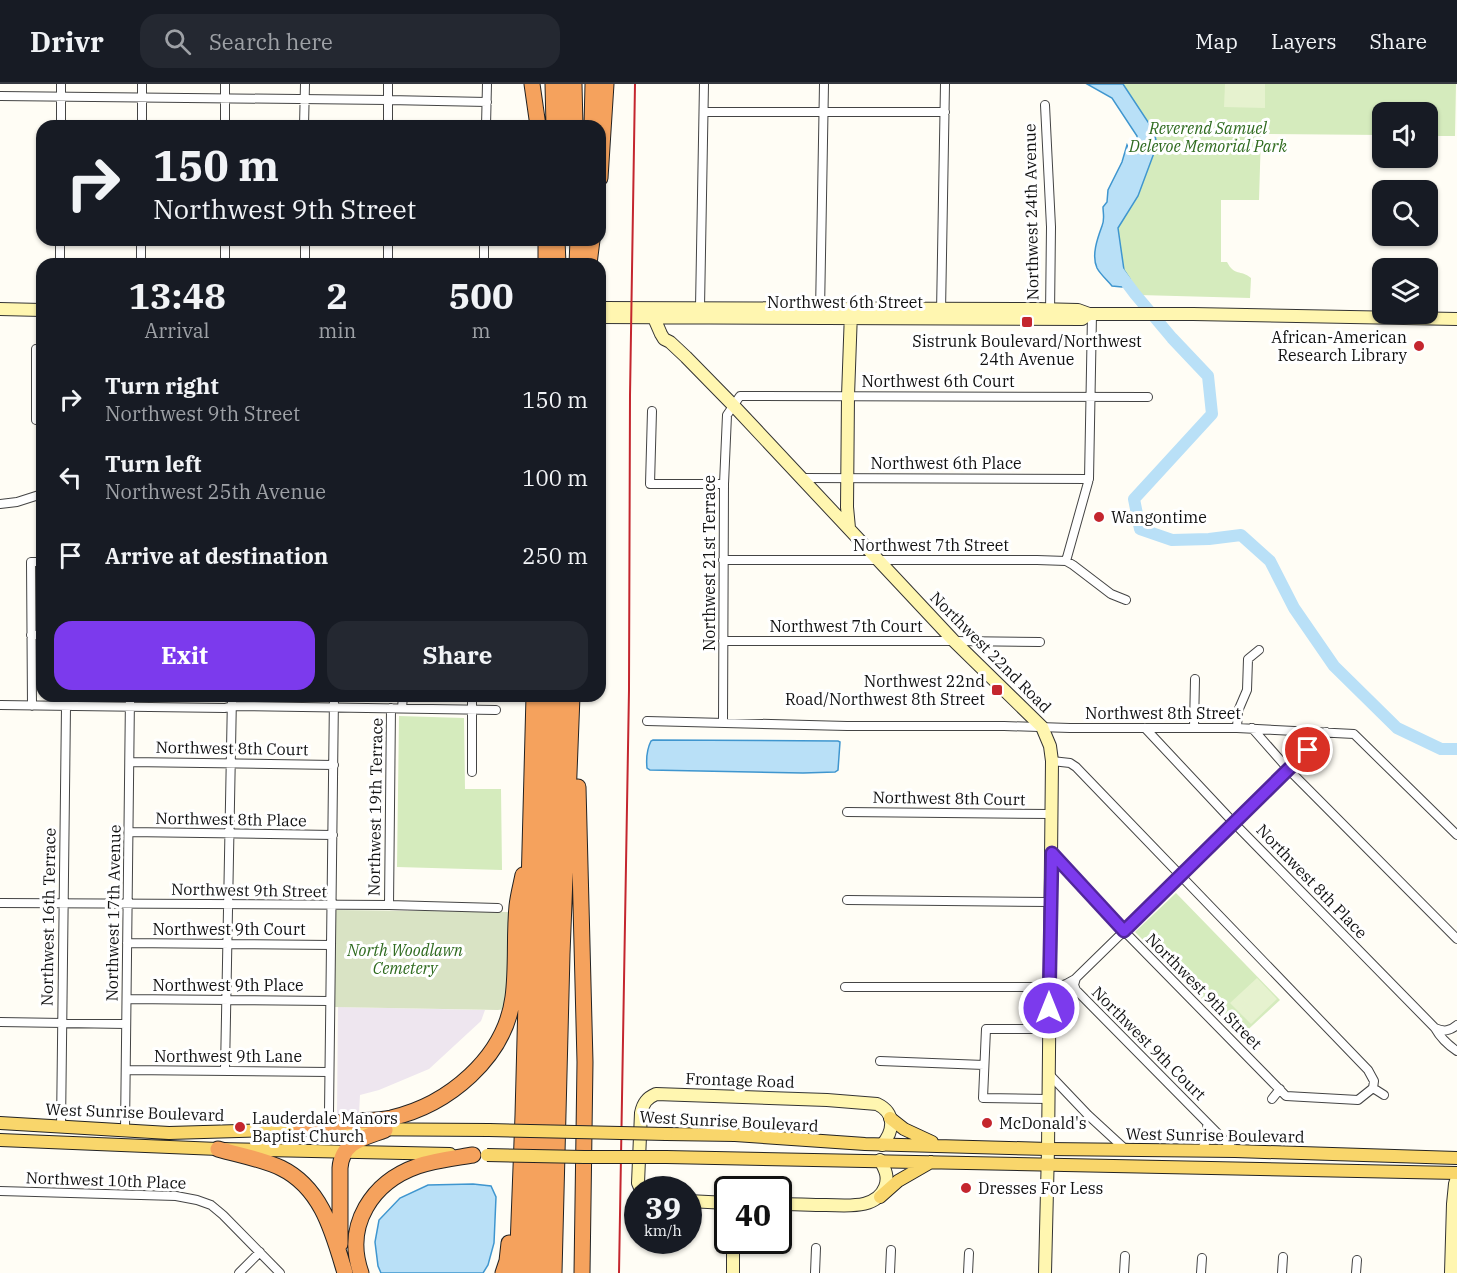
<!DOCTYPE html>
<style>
body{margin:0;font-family:"IBM Plex Serif",serif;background:#242831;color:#f1f3f6;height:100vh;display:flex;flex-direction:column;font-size:22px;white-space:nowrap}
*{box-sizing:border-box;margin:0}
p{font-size:20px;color:#9ea1a6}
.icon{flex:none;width:33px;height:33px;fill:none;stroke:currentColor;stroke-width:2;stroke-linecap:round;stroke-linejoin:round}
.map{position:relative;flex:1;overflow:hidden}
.details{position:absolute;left:36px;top:174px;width:570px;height:444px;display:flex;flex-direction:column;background:#171b24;border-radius:18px;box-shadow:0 2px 4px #0004}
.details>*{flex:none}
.banner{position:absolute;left:36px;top:36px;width:570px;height:126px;border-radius:18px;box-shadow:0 2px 4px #0004;background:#171b24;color:#f1f3f6;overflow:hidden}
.tools{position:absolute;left:1372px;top:18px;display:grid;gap:12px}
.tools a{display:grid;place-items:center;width:66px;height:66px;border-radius:12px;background:#171b24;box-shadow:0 2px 4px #0004;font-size:30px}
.speed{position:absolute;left:624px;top:1092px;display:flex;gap:12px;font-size:30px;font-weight:700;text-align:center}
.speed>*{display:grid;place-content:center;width:78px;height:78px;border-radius:50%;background:#171b24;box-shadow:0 2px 4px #0004;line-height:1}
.speed small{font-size:15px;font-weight:400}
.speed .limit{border:3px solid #111;border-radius:9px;background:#fff;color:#111}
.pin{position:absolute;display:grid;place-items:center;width:51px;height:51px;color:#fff;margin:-26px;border:3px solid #fff;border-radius:50%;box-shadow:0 2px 6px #0007}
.me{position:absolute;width:66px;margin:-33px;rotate:0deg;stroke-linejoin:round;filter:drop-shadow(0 0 4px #0008)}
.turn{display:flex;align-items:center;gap:21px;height:126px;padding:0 18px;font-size:27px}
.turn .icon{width:78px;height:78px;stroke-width:2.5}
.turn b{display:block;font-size:42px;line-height:51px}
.eta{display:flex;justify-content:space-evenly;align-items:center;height:102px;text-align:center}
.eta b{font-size:36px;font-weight:800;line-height:42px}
.button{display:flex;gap:12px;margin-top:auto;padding:12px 18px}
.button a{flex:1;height:69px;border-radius:18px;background:#7c3aed;color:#fff;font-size:24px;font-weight:800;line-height:69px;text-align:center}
.button a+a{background:#242831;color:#f1f3f6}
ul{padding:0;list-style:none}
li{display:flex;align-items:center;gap:18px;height:78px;padding:0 18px}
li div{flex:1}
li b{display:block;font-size:22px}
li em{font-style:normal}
header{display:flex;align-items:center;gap:36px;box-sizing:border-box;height:84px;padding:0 30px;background:#171b24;border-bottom:2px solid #363941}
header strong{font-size:28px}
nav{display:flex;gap:33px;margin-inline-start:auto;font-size:21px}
.search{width:420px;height:54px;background:#242831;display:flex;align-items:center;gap:15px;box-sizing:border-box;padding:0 21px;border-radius:18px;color:#9ea1a6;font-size:22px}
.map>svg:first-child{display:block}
.industrial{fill:#eee6ef}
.green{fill:#d5ebbd}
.cemetery{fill:#d9e3c4}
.pitch{fill:#e6f2cf}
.water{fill:#b9e0f7;stroke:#3f96cf;stroke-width:1.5}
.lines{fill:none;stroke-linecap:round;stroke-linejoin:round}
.river{stroke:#b9e0f7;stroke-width:12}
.street-casing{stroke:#444;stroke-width:10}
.secondary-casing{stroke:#333;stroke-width:14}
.primary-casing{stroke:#222;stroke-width:14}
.highway-casing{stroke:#222;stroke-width:17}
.street{stroke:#fff;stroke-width:8}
.secondary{stroke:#fff6b0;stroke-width:12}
.primary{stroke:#f9d66b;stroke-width:12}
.highway{stroke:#f5a25d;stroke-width:15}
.rail{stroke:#c4262e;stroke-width:2}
.primary-bridge-casing{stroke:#222;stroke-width:14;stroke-linecap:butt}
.primary-bridge{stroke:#f9d66b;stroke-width:12}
.route-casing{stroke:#51269a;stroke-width:15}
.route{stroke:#7c3aed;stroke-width:10}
.poi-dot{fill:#c4262e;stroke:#fff;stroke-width:2}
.labels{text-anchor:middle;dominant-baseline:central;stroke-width:6;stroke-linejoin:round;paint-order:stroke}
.park-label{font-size:16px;font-style:italic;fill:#2f6b1f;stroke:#fff}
.street-label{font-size:16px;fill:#111;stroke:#fff}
.poi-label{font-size:16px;fill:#111;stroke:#fff;text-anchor:start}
</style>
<header>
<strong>Drivr</strong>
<div class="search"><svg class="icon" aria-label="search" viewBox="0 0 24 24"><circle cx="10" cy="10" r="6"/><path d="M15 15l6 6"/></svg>Search here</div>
<nav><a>Map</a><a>Layers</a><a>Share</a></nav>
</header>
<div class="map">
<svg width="1457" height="1189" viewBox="0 0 1457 1189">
<rect width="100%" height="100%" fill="#fffdf5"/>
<path class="industrial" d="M 338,923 L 485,926 L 481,937 L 429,985 L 379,1006 L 360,1011 L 359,1030 L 337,1031 Z"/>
<path class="green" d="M 1123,0 L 1456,0 L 1455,52 L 1428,52 L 1428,28 L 1383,28 L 1383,51 L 1261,50 L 1259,116 L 1221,116 L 1221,178 L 1227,178 C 1235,193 1240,185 1251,194 L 1250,214 L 1139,211 L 1124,186 L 1118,144 L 1138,112 L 1154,47 Z
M 399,632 L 464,634 L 465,705 L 501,705 L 502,786 L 397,783 Z
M 1176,809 L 1280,916 L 1240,953 L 1135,848 Z"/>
<path class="cemetery" d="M 336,826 L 511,828 L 509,880 L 505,925 L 498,926 L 334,923 Z"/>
<path class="pitch" d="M 1225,0 L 1265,0 L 1265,24 L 1224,23 Z
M 1257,894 L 1277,915 L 1251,940 L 1230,919 Z"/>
<path class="water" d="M 1087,0 L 1123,0 L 1154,47 L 1157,61 L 1138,112 L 1118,144 L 1124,186 L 1130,195 L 1122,203 L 1112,202 C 1108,197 1100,190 1097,184 C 1091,171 1098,153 1102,142 C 1105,136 1103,129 1103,123 L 1107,118 L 1108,106 L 1122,78 L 1127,61 L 1131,70 L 1135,70 L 1137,62 L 1137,52 L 1112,14 Z
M 653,656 L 838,657 L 840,658 L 838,686 L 835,688 L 803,689 L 650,686 L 647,684 C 646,674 647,665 651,657 Z
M 473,1100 L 491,1102 L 496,1113 L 494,1159 L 488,1181 L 483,1189 L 381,1189 L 378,1182 L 375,1158 L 379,1136 L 400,1114 L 428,1101 Z"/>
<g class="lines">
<path class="river" d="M 1117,186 L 1135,210 L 1172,254 L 1208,292 L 1212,330 L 1134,415 L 1140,445 L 1172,456 L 1209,455 L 1241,451 L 1270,477 L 1294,524 L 1334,582 L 1397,644 L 1441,665 L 1457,665"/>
<g class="street-casing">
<path id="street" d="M 0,12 L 388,16 L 487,18
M 1045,21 L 1051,143 L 1050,230
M 704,28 L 945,28
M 61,42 L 61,0
M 142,42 L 142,0
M 225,42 L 225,0
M 304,42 L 305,0
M 388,42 L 388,0
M 486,42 L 487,0
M 305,156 L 305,180
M 388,156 L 388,180
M 60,180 L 60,156
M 141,180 L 141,156
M 225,180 L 225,156
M 484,180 L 484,156
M 700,223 L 704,0
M 820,228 L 824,0
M 941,228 L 945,0
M 42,265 L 36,265 L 36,336 L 42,336
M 652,327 L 650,400 L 724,400
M 803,394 L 1089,395
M 0,420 L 17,418 L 42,410
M 723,476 L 1037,476 L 1066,477 L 1073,481 L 1111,510 L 1126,516
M 1066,477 L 1089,395 L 1092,230
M 31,551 L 42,551
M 723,557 L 954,557 L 1040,558
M 472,612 L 472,688
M 0,621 L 225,624 L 232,622 L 496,626
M 32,622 L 31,478 L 42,478
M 402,624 L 403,612
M 647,637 L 847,642 L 1004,642 L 1070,644 L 1237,644 L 1354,650 L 1457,751
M 723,638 L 724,400 L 727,331 L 740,312 L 1148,313
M 1194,643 L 1195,595
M 1145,644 L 1234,739 L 1435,944 C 1440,953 1448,961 1457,967
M 1237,644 L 1238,627 L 1247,606 L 1248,575 L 1259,566
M 1252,644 L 1289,686 L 1457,855
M 1052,677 L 1070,679 L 1076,683 L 1368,986 L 1374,997 L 1373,1004
M 130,678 L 334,681
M 847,728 L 1051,730
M 129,748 L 333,751
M 1051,769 L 1124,847 L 1286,1012 L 1358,1016 L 1373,1004
M 847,816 L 1050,818
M 0,819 L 389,821 L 498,824
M 389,821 L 391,624
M 127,859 L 331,861
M 845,903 L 1049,903
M 1056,904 L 1066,900 L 1075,895
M 127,915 L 329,917
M 0,938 L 126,940
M 1435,944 C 1444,948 1450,947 1457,941
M 880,977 L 984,981
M 126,986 L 329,988
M 225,986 L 232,612
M 1048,989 L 1088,1031 L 1125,1065
M 1373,1004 L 1384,1011
M 1048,1015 L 983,1014 L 986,945 L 1049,945
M 1272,1015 L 1280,1005
M 329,1028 L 334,612
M 61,1043 L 66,623
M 125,1046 L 130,612
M 1200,1066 C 1208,1059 1208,1049 1207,1039
M 1235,1067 L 1076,906 L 1074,901 L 1076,894 L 1289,686 L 1326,648
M 0,1107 L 176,1112 L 197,1116 L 211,1121 L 223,1131 L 280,1189
M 239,1189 L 260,1168
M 815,1189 L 816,1164
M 890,1189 L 891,1166
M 968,1189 L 969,1169
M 1124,1189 L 1125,1172
M 1201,1189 L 1202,1174
M 1282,1189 L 1283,1173
M 1356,1189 L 1357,1176"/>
</g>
<g class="secondary-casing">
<path id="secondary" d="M 600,224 L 1037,225 L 1078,226 L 1089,230 L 1193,230 L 1457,235
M 0,225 L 42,226
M 600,233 L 1082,235 L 1089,230
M 654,234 L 661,250 L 664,255 L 670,258 L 686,273 L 733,321 L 954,557 L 1042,643 L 1050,662 L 1052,677 L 1048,1065 L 1045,1189
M 849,444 L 847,423 L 848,312 L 851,228
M 641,1106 L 638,1099 L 641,1029 C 643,1019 647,1014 656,1010 L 827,1016 L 877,1020 C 896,1029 894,1047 882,1061
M 688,1117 L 728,1119
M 778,1120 C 794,1120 810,1121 826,1121 C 846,1121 876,1126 885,1103 C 889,1093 885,1085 880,1076
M 733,1189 L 733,1156
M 1451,1189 L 1453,1120 L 1455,1100 L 1457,1094"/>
</g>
<g class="primary-casing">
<path id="primary" d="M 890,1034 L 904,1045 L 932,1058
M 0,1039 L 169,1049 L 310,1045
M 334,1045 L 489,1046
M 666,1050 L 735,1051 L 865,1060 L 1048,1065 L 1235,1067 L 1457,1074
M 0,1056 L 218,1065 L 450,1070
M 666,1073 L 1457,1089
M 880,1113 L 898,1097 L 931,1078"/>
</g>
<g class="highway-casing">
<path id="highway" d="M 532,0 L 538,42
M 553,0 L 554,42
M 564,0 L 564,33
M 574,0 L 575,42
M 592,42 L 593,0
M 600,94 L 606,0
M 546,156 L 546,180
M 557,156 L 558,180
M 577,180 L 578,156
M 589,180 L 592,156
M 578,703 L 585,978 L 582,1189
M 301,1045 C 315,1042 331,1039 346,1038 C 361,1036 376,1037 391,1034 C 448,1021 505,974 513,913 C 517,883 514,852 517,822 C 518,812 521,801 523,791
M 218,1065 C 239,1071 262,1075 281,1084 C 322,1104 333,1149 345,1189
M 340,1160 L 340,1084 C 342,1057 364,1054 385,1046
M 361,1189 C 344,1141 372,1098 418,1082 C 436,1076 455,1074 473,1071
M 503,1189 L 507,1177 L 509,1159
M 517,1189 L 523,1031 L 534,612
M 528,1189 L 541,829 L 546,612
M 542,1189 L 549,908 L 560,612
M 554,1189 L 562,870 L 572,612"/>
</g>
<use href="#street" class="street"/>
<use href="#secondary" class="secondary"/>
<use href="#primary" class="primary"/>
<use href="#highway" class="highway"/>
<path class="rail" d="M 619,1189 L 629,606 L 630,311 L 635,0"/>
<g class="primary-bridge-casing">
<path id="primary-bridge" d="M 489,1046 L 666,1050
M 487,1071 L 584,1073 L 666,1073"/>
</g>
<use href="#primary-bridge" class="primary-bridge"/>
</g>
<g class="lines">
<g class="route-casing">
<path id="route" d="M 1049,924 L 1052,769 L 1124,847 L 1308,666"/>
</g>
<use href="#route" class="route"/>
</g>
<g class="poi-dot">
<rect x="1021" y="232" width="12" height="12" rx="3"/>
<circle cx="1419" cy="262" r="6"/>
<circle cx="1099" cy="433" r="6"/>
<rect x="991" y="600" width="12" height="12" rx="3"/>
<circle cx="987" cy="1039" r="6"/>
<circle cx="240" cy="1043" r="6"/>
<circle cx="966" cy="1104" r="6"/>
</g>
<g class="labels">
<g class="park-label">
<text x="1208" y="44">Reverend Samuel<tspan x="1208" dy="18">Delevoe Memorial Park</tspan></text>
<text x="405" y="866">North Woodlawn<tspan x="405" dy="18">Cemetery</tspan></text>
</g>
<g class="street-label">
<text transform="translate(1031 128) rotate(-91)">Northwest 24th Avenue</text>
<text x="845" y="218">Northwest 6th Street</text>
<text x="938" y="297">Northwest 6th Court</text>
<text x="946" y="379">Northwest 6th Place</text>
<text x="931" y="461">Northwest 7th Street</text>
<text transform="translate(709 479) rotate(-90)">Northwest 21st Terrace</text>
<text x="846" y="542">Northwest 7th Court</text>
<text transform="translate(991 568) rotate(45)">Northwest 22nd Road</text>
<text x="1163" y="629">Northwest 8th Street</text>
<text transform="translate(232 664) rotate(1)">Northwest 8th Court</text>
<text transform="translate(949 714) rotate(1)">Northwest 8th Court</text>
<text transform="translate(375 723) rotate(-89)">Northwest 19th Terrace</text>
<text transform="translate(231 735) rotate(1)">Northwest 8th Place</text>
<text transform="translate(1312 797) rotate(46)">Northwest 8th Place</text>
<text transform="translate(249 806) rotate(1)">Northwest 9th Street</text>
<text transform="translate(113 829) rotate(-89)">Northwest 17th Avenue</text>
<text transform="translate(48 833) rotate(-89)">Northwest 16th Terrace</text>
<text x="229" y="845">Northwest 9th Court</text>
<text x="228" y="901">Northwest 9th Place</text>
<text transform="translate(1204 907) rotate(45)">Northwest 9th Street</text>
<text transform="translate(1149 959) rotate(45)">Northwest 9th Court</text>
<text x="228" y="972">Northwest 9th Lane</text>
<text transform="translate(740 996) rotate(2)">Frontage Road</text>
<text transform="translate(135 1028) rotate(2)">West Sunrise Boulevard</text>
<text transform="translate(729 1037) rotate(3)">West Sunrise Boulevard</text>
<text transform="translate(1215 1051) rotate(1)">West Sunrise Boulevard</text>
<text transform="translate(106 1096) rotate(2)">Northwest 10th Place</text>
</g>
<g class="poi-label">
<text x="1407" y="253" text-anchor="end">African-American<tspan x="1407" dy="18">Research Library</tspan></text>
<text x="1027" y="257" text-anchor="middle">Sistrunk Boulevard/Northwest<tspan x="1027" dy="18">24th Avenue</tspan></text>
<text x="1111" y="433">Wangontime</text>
<text x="985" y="597" text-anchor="end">Northwest 22nd<tspan x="985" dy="18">Road/Northwest 8th Street</tspan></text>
<text x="252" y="1034">Lauderdale Manors<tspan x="252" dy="18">Baptist Church</tspan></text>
<text x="999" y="1039">McDonald's</text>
<text x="978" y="1104">Dresses For Less</text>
</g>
</g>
</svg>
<div class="tools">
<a><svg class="icon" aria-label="sound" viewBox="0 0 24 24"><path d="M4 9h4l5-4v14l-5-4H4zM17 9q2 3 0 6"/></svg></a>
<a><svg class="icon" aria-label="search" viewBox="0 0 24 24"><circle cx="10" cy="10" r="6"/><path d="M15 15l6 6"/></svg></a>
<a><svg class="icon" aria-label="layers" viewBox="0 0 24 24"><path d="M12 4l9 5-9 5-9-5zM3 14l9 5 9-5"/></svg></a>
</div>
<div class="speed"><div>39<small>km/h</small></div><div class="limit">40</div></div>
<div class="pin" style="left:1308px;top:666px;background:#d93025"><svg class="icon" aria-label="arrive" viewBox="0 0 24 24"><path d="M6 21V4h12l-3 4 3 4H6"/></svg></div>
<svg class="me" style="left:1049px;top:924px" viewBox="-20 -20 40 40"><circle r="17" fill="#7c3aed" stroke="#fff" stroke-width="3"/><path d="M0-11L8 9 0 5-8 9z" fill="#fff"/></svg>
<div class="banner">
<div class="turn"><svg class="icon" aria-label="right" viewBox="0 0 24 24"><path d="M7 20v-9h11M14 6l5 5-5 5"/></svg><div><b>150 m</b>Northwest 9th Street</div></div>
</div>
<section class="details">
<div class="eta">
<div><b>13:48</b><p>Arrival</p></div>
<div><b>2</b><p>min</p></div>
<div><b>500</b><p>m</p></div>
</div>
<ul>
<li><svg class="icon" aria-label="right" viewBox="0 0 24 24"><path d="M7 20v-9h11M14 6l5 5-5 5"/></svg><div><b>Turn right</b><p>Northwest 9th Street</p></div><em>150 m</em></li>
<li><svg class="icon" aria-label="left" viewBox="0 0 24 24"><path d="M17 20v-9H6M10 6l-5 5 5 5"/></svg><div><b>Turn left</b><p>Northwest 25th Avenue</p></div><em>100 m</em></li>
<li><svg class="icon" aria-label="arrive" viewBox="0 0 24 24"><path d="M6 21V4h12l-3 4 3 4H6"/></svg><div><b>Arrive at destination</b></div><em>250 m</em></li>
</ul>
<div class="button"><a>Exit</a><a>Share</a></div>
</section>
</div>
